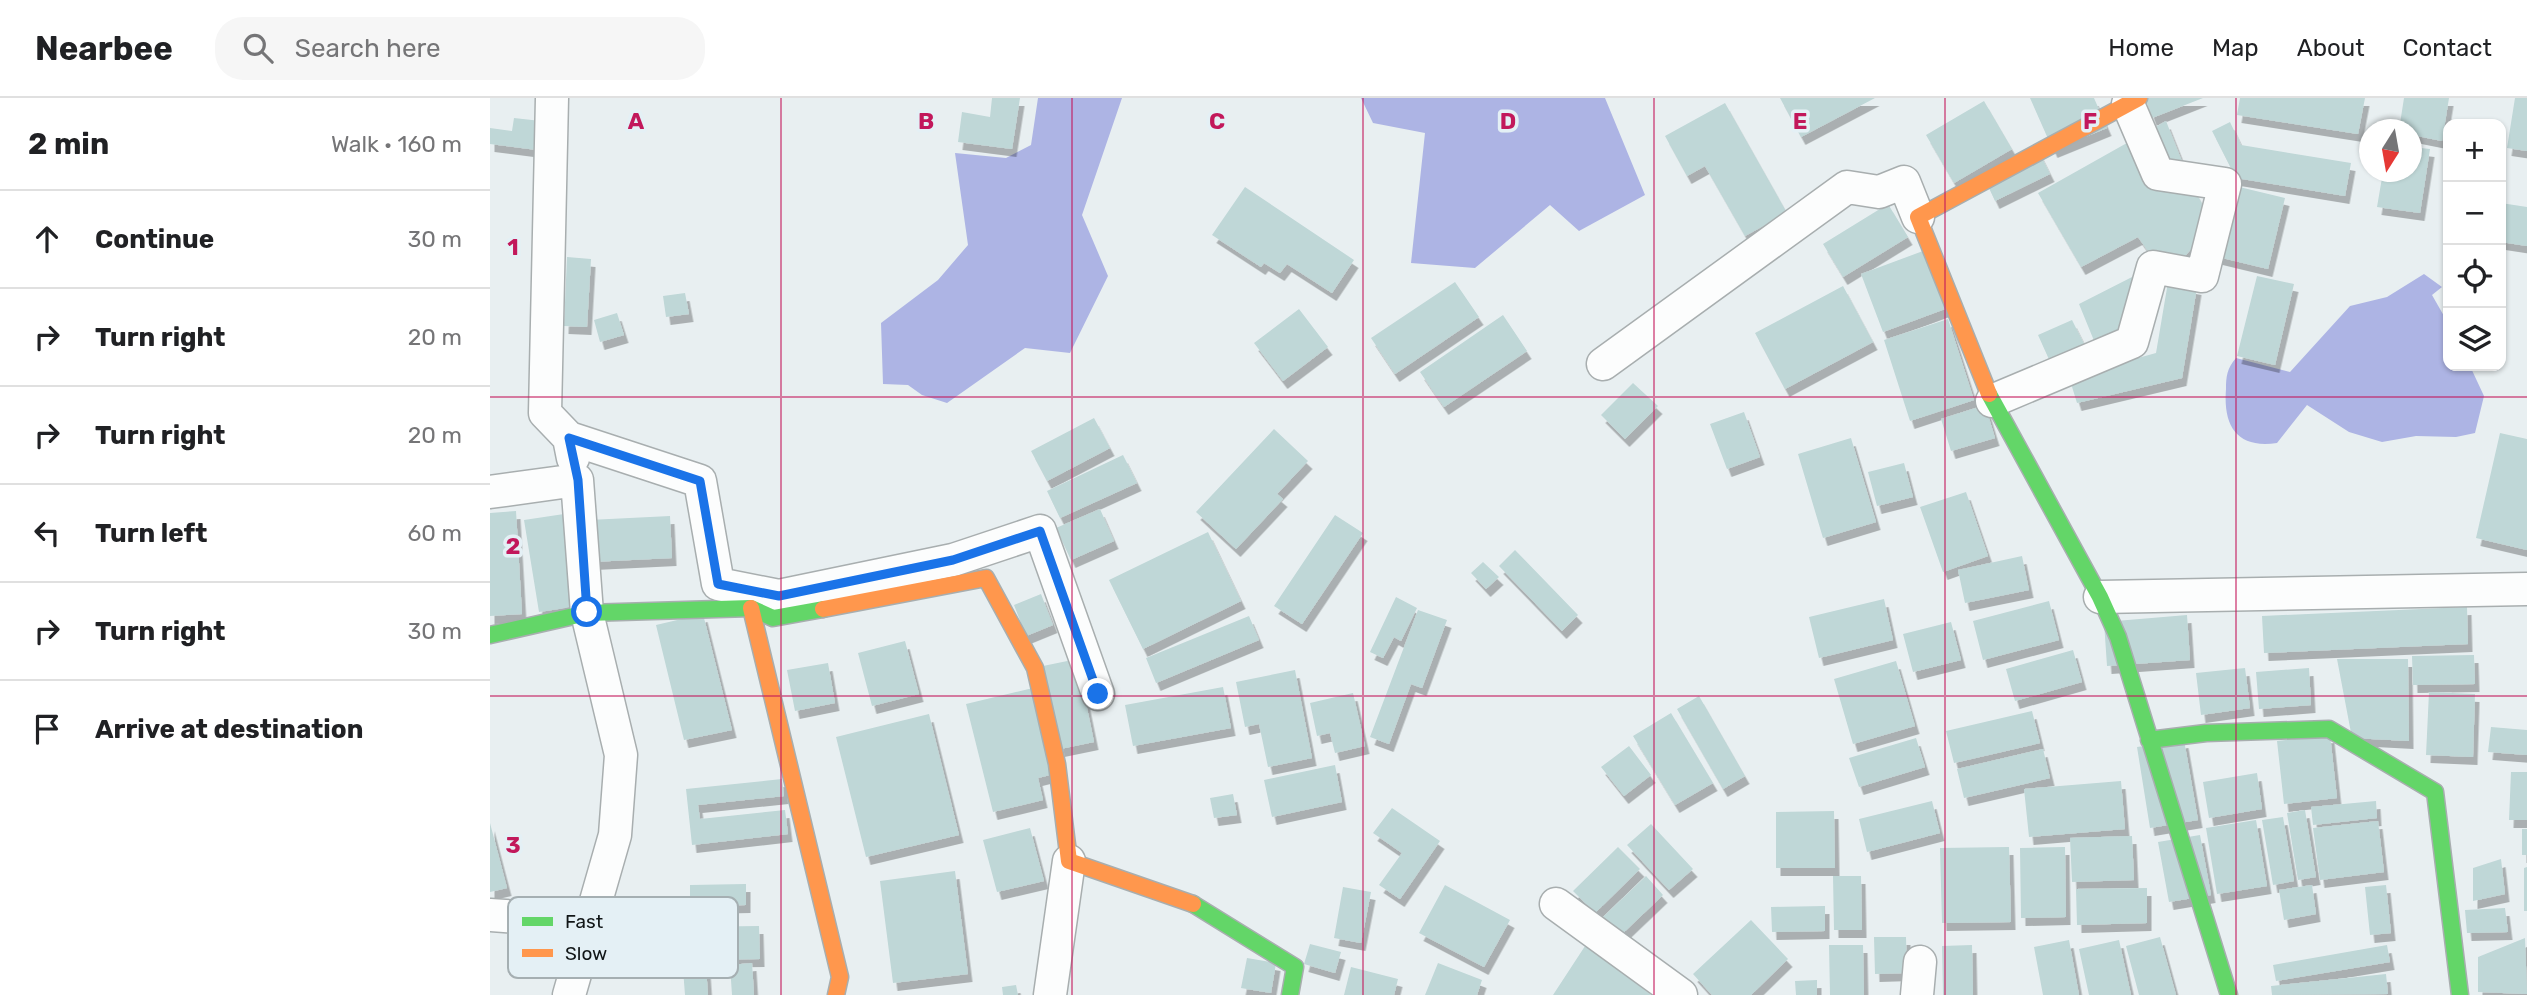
<!DOCTYPE html>
<html lang="en">
<head>
<meta charset="utf-8">
<style>
  :root { --surface:#fff; --page:#f6f6f6; --text:#202124; --muted:#757577; --line:#e0e0e0 }
  body { margin:0; font-family:Rubik,sans-serif; background:var(--page); color:var(--text) }
  .controls { position:absolute; right:21px; top:21px; display:grid; overflow:hidden; border-radius:14px; box-shadow:0 2px 5px #0004 }
  .controls button { width:63px; height:63px; display:grid; place-items:center; padding:0; border:0; border-bottom:2px solid var(--line); background:var(--surface); color:var(--text); font:35px sans-serif }
  .compass { position:absolute; left:1869px; top:21px; width:63px; height:63px; border-radius:50%; background:var(--surface); box-shadow:0 2px 5px #0004; rotate:191deg }
  .stop { position:absolute; width:21px; height:21px; margin:-16px; border:5px solid #1a73e8; border-radius:50%; background:#fff }
  .stop.end { background:#1a73e8; border-color:#fff; box-shadow:0 2px 7px #0008 }
  .list { margin:0; padding:0; list-style:none }
  h2 { display:flex; justify-content:space-between; align-items:center; height:91px; margin:0; padding:0 28px; font-size:30px }
  h2 small { font-size:23px; font-weight:400; color:var(--muted) }
  .list li { display:grid; grid-template-columns:46px 1fr auto; gap:21px; align-items:center; box-sizing:border-box; height:98px; padding:0 28px; border-top:2px solid var(--line) }
  .list b { display:block; font-size:26px; white-space:nowrap }
  .list em { font-size:23px; font-style:normal; color:var(--muted) }
  .icon { flex:none; width:38px; height:38px; fill:none; stroke:currentColor; stroke-width:2; stroke-linecap:round; stroke-linejoin:round }
  .map { position:relative; flex:none; width:2037px; height:897px; overflow:hidden }
  header { display:flex; align-items:center; gap:42px; box-sizing:border-box; height:98px; padding:0 35px; background:var(--surface); border-bottom:2px solid var(--line) }
  header strong { font-size:33px }
  nav { display:flex; gap:38px; margin-inline-start:auto; font-size:24px }
  .search { width:490px; height:63px; background:var(--page); display:flex; align-items:center; gap:18px; box-sizing:border-box; padding:0 24px; border-radius:28px; color:var(--muted); font-size:26px }
  main { display:flex }
  aside { flex:1; background:var(--surface) }
  .map>svg:first-child { display:block }
  .water { fill:#adb4e4 }
  .building { fill:#bfd7d7; filter:url(#shadow) }
  .lines { fill:none; stroke-linecap:round; stroke-linejoin:round }
  .street-casing { stroke:#a8aeaf; stroke-width:35 }
  .fast-casing { stroke:#a8aeaf; stroke-width:19 }
  .slow-casing { stroke:#a8aeaf; stroke-width:19 }
  .street { stroke:#fcfdfd; stroke-width:32 }
  .fast { stroke:#63d668; stroke-width:16 }
  .slow { stroke:#ff974d; stroke-width:16 }
  .route { stroke:#1a73e8; stroke-width:9 }
  .grid { fill:none; stroke:#c2185b; stroke-width:2; stroke-opacity:0.55 }
  .key { fill:#e4f0f5; stroke:#a5afb2; stroke-width:2 }
  .key-label { font-size:19px; fill:#111617 }
  .grid-label { font-size:23px; text-anchor:middle; font-weight:bold; fill:#c2185b; stroke:#e4f0f5; stroke-width:7; stroke-linejoin:round; paint-order:stroke }
</style>
</head>
<body>
<header>
<strong>Nearbee</strong>
<div class="search"><svg class="icon" aria-label="search" viewBox="0 0 24 24"><circle cx="10" cy="10" r="6"/><path d="M15 15l6 6"/></svg>Search here</div>
<nav><a>Home</a><a>Map</a><a>About</a><a>Contact</a></nav>
</header>
<main>
<aside>
<h2>2 min<small>Walk · 160 m</small></h2>
<ul class="list">
<li><svg class="icon" aria-label="ahead" viewBox="0 0 24 24"><path d="M12 20V5M6 11l6-6 6 6"/></svg><div><b>Continue</b></div><em>30 m</em></li>
<li><svg class="icon" aria-label="right" viewBox="0 0 24 24"><path d="M7 20v-9h11M14 6l5 5-5 5"/></svg><div><b>Turn right</b></div><em>20 m</em></li>
<li><svg class="icon" aria-label="right" viewBox="0 0 24 24"><path d="M7 20v-9h11M14 6l5 5-5 5"/></svg><div><b>Turn right</b></div><em>20 m</em></li>
<li><svg class="icon" aria-label="left" viewBox="0 0 24 24"><path d="M17 20v-9H6M10 6l-5 5 5 5"/></svg><div><b>Turn left</b></div><em>60 m</em></li>
<li><svg class="icon" aria-label="right" viewBox="0 0 24 24"><path d="M7 20v-9h11M14 6l5 5-5 5"/></svg><div><b>Turn right</b></div><em>30 m</em></li>
<li><svg class="icon" aria-label="arrive" viewBox="0 0 24 24"><path d="M6 21V4h12l-3 4 3 4H6"/></svg><div><b>Arrive at destination</b></div></li>
</ul>
</aside>
<div class="map">
<svg width="2037" height="897" viewBox="0 0 2037 897">
  <defs>
    <filter id="shadow"><feDropShadow dx="4.5" dy="8" stdDeviation="0" flood-color="#0004"/></filter>
  </defs>
  <rect width="100%" height="100%" fill="#e8eff1"/>
  <path class="water" d="M548,0H632L592,117L618,178L580,255L535,250L457,305L432,297L418,287L393,286L391,225L448,182L478,147L465,55L516,60L541,47Z
    M871,0H1115L1155,97L1089,133L1060,107L985,170L921,165L935,35L883,25Z
    M1934,176L1952,189L1942,197L1958,225V268H1980L1994,298L1985,335L1966,339L1926,338L1892,344L1859,334L1817,307L1787,345C1747,351 1733,328 1736,291C1736,279 1737,270 1746,260L1800,274L1860,208L1897,199Z"/>
  <path class="building" d="M502,0H530L522,51L468,44L472,14L500,19Z
    M1290,0H1385L1311,39Z
    M1540,0H1604L1617,30L1563,52Z
    M1655,0H1713L1662,20Z
    M1750,0H1875L1868,36L1747,17Z
    M1914,0H1959L1952,43L1922,37V32H1909Z
    M2025,0H2037V53L2017,50Z
    M1494,3L1522,51L1464,85L1436,37Z
    M1235,5L1297,115L1255,138L1215,68L1197,78L1175,38Z
    M24,20L51,23L47,52L0,46V30L22,33Z
    M1676,23L1701,86L1723,125L1696,157L1667,166L1648,139L1591,169L1548,95Z
    M1740,24L1751,47L1861,65L1855,98L1746,80L1722,33Z
    M1922,49L1940,51L1930,115L1887,109L1893,74H1922Z
    M1547,50L1560,76L1505,103L1493,77Z
    M1741,87L1795,100L1778,171L1724,158Z
    M755,89L864,162L842,195L797,166L790,175L774,165L771,169L722,137Z
    M2011,105L2037,109V148L2011,144Z
    M1398,106L1418,139L1353,179L1333,146Z
    M1433,153L1455,211L1393,234L1371,176Z
    M77,159L101,161L97,229L74,228Z
    M1644,178L1639,238L1607,250L1589,206Z
    M1767,178L1804,186L1785,267L1747,258Z
    M965,184L989,219L905,276L881,240Z
    M1678,184L1707,189L1692,280L1587,305L1579,279L1666,255Z
    M1353,188L1383,244L1295,291L1265,235Z
    M195,195L199,216L176,219L173,198Z
    M809,211L838,249L793,283L764,245Z
    M127,215L134,237L110,244L104,222Z
    M1013,217L1037,253L954,309L930,274Z
    M1458,221L1484,302L1420,323L1394,242Z
    M1582,222L1597,252L1562,268L1548,237Z
    M1143,285L1168,308L1135,341L1111,317Z
    M1495,307L1505,340L1461,353L1451,321Z
    M1254,314L1270,359L1237,371L1220,326Z
    M604,320L620,350L557,383L541,353Z
    M784,331L818,363L787,396L793,401L746,451L706,414Z
    M2010,335L2037,341V452L1986,440Z
    M1361,340L1386,424L1333,440L1308,356Z
    M633,357L647,385L570,420L557,393Z
    M1414,365L1423,399L1387,408L1378,374Z
    M1476,394L1498,458L1453,474L1430,409Z
    M610,411L624,443L581,462L566,430Z
    M26,413L32,516L0,518V415Z
    M74,416L88,508L49,514L34,422Z
    M845,417L873,435L812,526L784,508Z
    M180,418L182,460L101,464L99,422Z
    M718,434L751,503L653,551L619,482Z
    M1025,452L1088,517L1072,533L1009,468Z
    M1532,458L1539,492L1475,505L1468,472Z
    M993,464L1009,479L996,491L981,475Z
    M551,496L563,527L536,538L524,507Z
    M906,499L927,510L911,543L904,539L893,560L880,554Z
    M1394,501L1403,542L1329,560L1319,519Z
    M1559,503L1569,542L1493,562L1483,523Z
    M1977,509L1978,546L1774,555L1772,518Z
    M928,512L957,522L932,590L921,586L899,646L880,639Z
    M213,516L242,632L194,642L166,527Z
    M1697,517L1700,562L1617,568L1614,524Z
    M759,518L769,542L666,585L656,560Z
    M1461,524L1471,562L1423,574L1413,536Z
    M415,543L429,596L382,608L368,555Z
    M1583,552L1592,584L1525,603L1516,571Z
    M1984,557L1985,586L1923,587L1922,558Z
    M587,561L604,644L570,651L553,568Z
    M1847,561H1918L1919,643L1862,640Z
    M1406,563L1425,628L1363,646L1344,581Z
    M338,565L345,605L305,613L297,572Z
    M1755,570L1760,610L1711,617L1706,575Z
    M1819,570L1821,607L1769,611L1766,574Z
    M805,572L822,660L778,669L769,626L755,629L746,584Z
    M733,589L741,630L643,648L635,607Z
    M543,590L564,676L548,680L553,702L503,714L476,606Z
    M1939,594L1985,596L1983,659L1936,657Z
    M863,595L875,648L845,655L840,635L827,638L820,605Z
    M1209,598L1255,678L1233,691L1187,611Z
    M1542,613L1550,645L1464,665L1456,633Z
    M1181,615L1223,685L1185,707L1143,638Z
    M439,616L469,737L376,759L346,639Z
    M2001,629L2037,632V657L1998,654Z
    M1840,637L1847,700L1794,706L1787,643Z
    M1426,640L1435,669L1369,689L1359,660Z
    M1694,642L1708,722L1660,730L1647,649Z
    M1139,648L1161,677L1134,698L1111,669Z
    M1553,651L1560,680L1474,700L1467,671Z
    M845,667L852,704L782,719L774,682Z
    M2021,674H2037V722H2019Z
    M1767,675L1772,711L1719,720L1713,684Z
    M292,681L294,698L208,707L210,721L295,712L298,736L202,747L196,691Z
    M1631,683L1635,731L1539,739L1534,691Z
    M743,696L747,717L724,720L720,700Z
    M1442,703L1450,735L1377,754L1369,721Z
    M1886,703L1887,720L1823,727L1821,709Z
    M902,710L950,743L910,801L889,787L912,755L883,735Z
    M1815,712L1826,779L1808,782L1797,715Z
    M1344,713L1345,770H1286V714Z
    M1793,719L1804,783L1783,787L1772,722Z
    M1766,722L1777,788L1727,796L1716,730Z
    M1888,723L1894,774L1830,782L1823,730Z
    M0,725L17,790L0,794Z
    M1161,726L1203,771L1179,792L1137,747Z
    M540,730L554,783L507,794L493,742Z
    M2032,731H2037V757H2032Z
    M1710,737L1721,797L1679,804L1668,744Z
    M1642,738L1644,782L1582,784L1580,740Z
    M1128,749L1150,771L1105,815L1083,793Z
    M1519,749L1521,824L1452,825L1450,750Z
    M1575,749L1576,819L1531,820L1530,750Z
    M2011,761L2015,796L1983,803V770Z
    M2037,769V813H2034V770Z
    M465,773L478,876L403,885L390,783Z
    M1156,778L1173,797L1130,838L1112,820Z
    M1343,778H1371L1372,832H1344Z
    M256,786V807L212,808L213,823L200,824V787Z
    M955,787L1020,822L994,869L929,835Z
    M1822,787L1826,816L1794,822L1789,792Z
    M1896,787L1901,835L1880,837L1875,789Z
    M853,789L881,794L871,845L844,840Z
    M1657,790V825L1587,827L1586,791Z
    M1335,808V833L1282,834L1281,809Z
    M2015,810L2018,834L1977,835L1975,812Z
    M1261,822L1298,861L1261,897H1222L1203,876Z
    M269,828L270,861L196,862L195,829Z
    M1384,839H1416L1417,875L1385,876Z
    M1670,839L1686,897H1649L1636,848Z
    M2035,840L2037,896L1988,894V859Z
    M1579,842L1589,897H1553L1544,849Z
    M1629,842L1641,897H1599L1589,851Z
    M1097,845L1161,897H1063Z
    M820,846L851,854L845,875L814,866Z
    M1339,847H1373L1374,897H1340Z
    M1482,847L1483,897H1453L1452,848Z
    M1897,847L1900,864L1786,883L1783,867Z
    M757,860L786,865L781,895L751,890Z
    M262,865L264,897H242L240,867Z
    M948,865L992,882L987,897H935Z
    M216,869L218,897H195L193,871Z
    M861,869L908,881L904,897H854Z
    M1896,876L1898,896L1782,897L1781,888Z
    M1327,882V897H1306L1305,883Z
    M526,887L528,897H513L512,889Z"/>
  <g class="lines">
    <defs>
      <path id="street" d="M62,0L55,315L79,340L83,360
        M1113,266L1357,89L1389,94L1414,84L1428,119
        M1502,303L1642,244L1663,169L1712,178L1735,86L1668,76L1638,6
        M79,340L210,383L228,486L289,498L463,462L550,433L608,596
        M0,394L87,382L97,515L131,657L125,737L79,897
        M1610,499L2037,491
        M1066,806L1191,897
        M0,817L99,824
        M560,897L579,763
        M1427,897L1430,864"/>
      <path id="fast" d="M1499,296L1610,499L1628,539L1739,897
        M0,537L97,515L261,510L283,520L333,511
        M1659,642L1716,635L1839,631L1945,694L1970,897
        M703,806L805,869L800,897"/>
      <path id="slow" d="M1499,296L1428,119L1649,0
        M261,510L350,879L346,897
        M333,511L496,480L545,570L567,666L579,763L703,806"/>
    </defs>
    <use href="#street" class="street-casing"/>
    <use href="#fast" class="fast-casing"/>
    <use href="#slow" class="slow-casing"/>
    <use href="#street" class="street"/>
    <use href="#fast" class="fast"/>
    <use href="#slow" class="slow"/>
  </g>
  <g class="lines">
    <path class="route" d="M97,514L88,382L79,340L210,383L228,486L289,498L463,462L550,433L608,596"/>
  </g>
  <path class="grid" d="M291,0V897M582,0V897M873,0V897M1164,0V897M1455,0V897M1746,0V897M0,299H2037M0,598H2037"/>
  <rect x="18" y="799" width="230" height="81" rx="10" class="key"/>
  <rect x="32" y="819" width="31" height="9" fill="#63d668"/>
  <rect x="32" y="851" width="31" height="8" fill="#ff974d"/>
  <g class="key-label">
    <text x="75" y="830">Fast</text>
    <text x="75" y="862">Slow</text>
  </g>
  <g class="grid-label">
    <text x="146" y="31">A</text>
    <text x="436" y="31">B</text>
    <text x="727" y="31">C</text>
    <text x="1018" y="31">D</text>
    <text x="1310" y="31">E</text>
    <text x="1600" y="31">F</text>
    <text x="23" y="157">1</text>
    <text x="23" y="456">2</text>
    <text x="23" y="755">3</text>
  </g>
</svg>
<div class="controls">
<button>+</button>
<button>−</button>
<button><svg class="icon" aria-label="locate" viewBox="0 0 24 24"><circle cx="12" cy="12" r="6"/><path d="M12 2v4M12 18v4M2 12h4M18 12h4"/></svg></button>
<button><svg class="icon" aria-label="layers" viewBox="0 0 24 24"><path d="M12 4l9 5-9 5-9-5zM3 14l9 5 9-5"/></svg></button>
</div>
<svg class="compass" viewBox="-18 -18 36 36"><path d="M0-13l5 13h-10z" fill="#e53935"/><path d="M0 13l5-13h-10z" fill="#757577"/></svg>
<div class="stop" style="left:97px;top:514px"></div>
<div class="stop end" style="left:608px;top:596px"></div>
</div>
</main>
</body>
</html>
